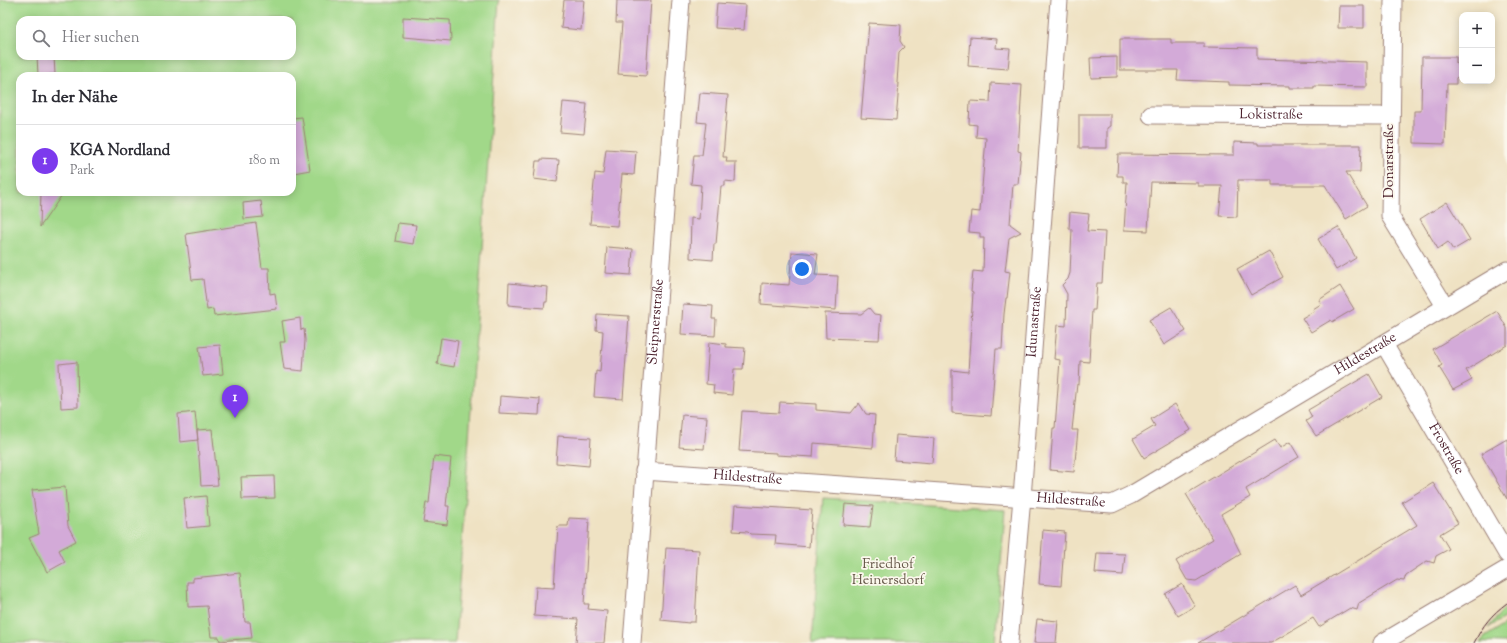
<!DOCTYPE html>
<html lang="de">
<head>
<meta charset="utf-8">
<style>
  :root { --surface:#fff; --page:#f2f2f3; --text:#2b2b33; --muted:#7c7c81; --line:#e1e1e2; --accent:#7c3aed }
  body { margin:0; font-family:"Sorts Mill Goudy",serif; background:var(--page); color:var(--text) }
  .controls { position:absolute; right:12px; top:12px; display:grid; overflow:hidden; border-radius:8px; box-shadow:0 2px 10px #0003 }
  .controls button { width:36px; height:36px; display:grid; place-items:center; padding:0; border:0; border-bottom:1px solid var(--line); background:var(--surface); color:var(--text); font:20px sans-serif }
  .you { position:absolute; left:802px; top:269px; width:14px; height:14px; margin:-10px; border:3px solid #fff; border-radius:50%; background:#1a73e8; box-shadow:0 0 0 6px #1a73e833 }
  .badge { display:grid; place-items:center; width:26px; height:26px; border-radius:50%; background:var(--accent); color:#fff; font-size:13px; font-weight:700 }
  .pin { position:absolute; translate:-50% -33px; filter:drop-shadow(0 1px 2px #0008) }
  .pin::after { content:''; position:absolute; top:21px; width:14px; height:12px; background:inherit; clip-path:polygon(0 0,100% 0,50% 100%) }
  .list { margin:0; padding:0; list-style:none }
  h2 { display:flex; justify-content:space-between; align-items:center; height:52px; margin:0; padding:0 16px; font-size:17px }
  h2 small { font-size:13px; font-weight:400; color:var(--muted) }
  .list li { display:grid; grid-template-columns:26px 1fr auto; gap:12px; align-items:center; box-sizing:border-box; height:72px; padding:0 16px; border-top:1px solid var(--line) }
  .list b { display:block; font-size:15px; white-space:nowrap }
  .list p { margin:0; font-size:13px; white-space:nowrap; color:var(--muted) }
  .list em { font-size:13px; font-style:normal; color:var(--muted) }
  .icon { flex:none; width:22px; height:22px; fill:none; stroke:currentColor; stroke-width:2; stroke-linecap:round; stroke-linejoin:round }
  .map { position:relative; flex:none; width:1507px; height:643px; overflow:hidden }
  .search { position:absolute; background:var(--surface); box-shadow:0 2px 10px #0003; left:16px; top:16px; width:280px; height:44px; display:flex; align-items:center; gap:10px; box-sizing:border-box; padding:0 14px; border-radius:12px; color:var(--muted); font-size:15px }
  .panel { position:absolute; background:var(--surface); box-shadow:0 2px 10px #0003; left:16px; top:72px; width:280px; height:124px; border-radius:12px }
  .map>svg:first-child { display:block }
  .green { fill:#a1d889; stroke:#767c5a; fill-rule:evenodd }
  .building { fill:#d3aad8 }
  .lines { fill:none; stroke-linecap:round; stroke-linejoin:round }
  .street-casing { stroke:#9c8077; stroke-width:19 }
  .street { stroke:#fff; stroke-width:17 }
  .tram { stroke:#4a1f2b; stroke-width:1 }
  .labels { text-anchor:middle; dominant-baseline:central; stroke-width:3.5; stroke-linejoin:round; paint-order:stroke }
  .street-label { font-size:14px; fill:#4a1f2b; stroke:#fbf7ec }
  .park-label { font-size:14px; fill:#645647; stroke:#fbf7ec }
</style>
</head>
<body>
<div class="map">
<svg width="1507" height="643" viewBox="0 0 1507 643">
  <rect width="100%" height="100%" fill="#fbf7ec"/>
  <filter id="ink" filterUnits="userSpaceOnUse"><feTurbulence type="fractalNoise" baseFrequency=".025" numOctaves="2"/><feDisplacementMap in="SourceGraphic" scale="8" xChannelSelector="R" yChannelSelector="G"/><feConvolveMatrix kernelMatrix="1 2 1 2 8 2 1 2 1" color-interpolation-filters="sRGB"/></filter>
  <filter id="wash" filterUnits="userSpaceOnUse"><feTurbulence type="fractalNoise" baseFrequency=".012" numOctaves="4" result="noise"/><feDisplacementMap in="SourceGraphic" scale="16" xChannelSelector="R" yChannelSelector="G"/><feGaussianBlur stdDeviation="0.9" result="paint"/><feColorMatrix in="noise" values="0 0 0 0 0 0 0 0 0 0 0 0 0 0 0 0 0 1.4 0 .05"/><feComposite in="paint" operator="in"/></filter>
  <g filter="url(#wash)">
    <rect width="100%" height="100%" fill="#efe2c3"/>
    <path class="green" d="M0,0H499L455,643H0ZM20,20H292V56H20ZM20,76H292V192H20Z
      M823,498L1005,510L995,643H812Z
      M1507,607V616L1488,628L1502,611Z
      M1507,623V643C1498,643 1490,642 1481,643L1485,637Z"/>
    <g id="blocks">
      <path class="building" d="M564,0H584L581,30L561,28Z
        M617,0H651L646,76L618,74L622,23H616Z
        M717,3L746,5L744,30L715,28Z
        M1339,6H1364V28H1338Z
        M403,17L450,20L451,41L403,37Z
        M869,23L901,25L900,41L904,47L899,52L897,83H899L896,120L861,118Z
        M970,37L997,39L996,48L1010,49L1008,69L968,66Z
        M1120,39H1171V43H1204V47L1257,48V59L1367,62V87L1314,86V88H1290V86L1229,85V82L1177,80L1178,70H1120Z
        M37,56H54L55,74L38,75Z
        M1117,57V77L1091,78L1090,58Z
        M1422,57H1456V63L1462,69V72L1456,78V84H1447L1445,144L1414,143V111H1421Z
        M991,83L1022,85L1018,151L1021,152L1018,184H1013L1010,224L1021,232L1009,238L1005,271L1010,272L1007,298H1006L1004,314L1002,349H996L991,416L952,413V370L968,372L973,292L971,291L973,271L983,272L984,238H980V233L969,232L971,211L980,212L986,138L976,137L977,125L969,124L970,101L990,102Z
        M700,93L728,95L723,157H727L726,162H736L735,182L725,181V186H721L716,244H714L713,260L690,258L691,218L699,219L701,185L691,184L694,155H702L706,123L697,122Z
        M563,102L587,104L584,134L560,132Z
        M1079,114H1110V126L1107,128V148H1079Z
        M302,117L310,170L294,173L292,159V118Z
        M1234,142L1258,143V145H1361L1360,172H1346L1367,206L1346,219L1325,185H1272V180H1238L1237,217L1219,216L1222,186H1198V183L1151,182L1148,231L1124,230L1127,182H1123V176H1117L1118,154L1234,155Z
        M606,149L636,151L634,175L622,174L617,226L590,224L595,173L603,174Z
        M541,159L559,160L557,182L534,179L536,161H541Z
        M41,192H64L40,227Z
        M261,201L263,217L244,219L243,203Z
        M1447,202L1470,240L1453,250L1448,242L1438,249L1420,219Z
        M1070,212L1089,214L1087,231L1105,232L1102,283H1097L1095,310H1092L1089,362L1080,361L1079,385L1077,384L1072,430H1078L1074,472L1050,470L1053,428H1055L1060,360L1054,359L1057,325L1066,326L1067,294L1062,285L1068,279L1070,273L1072,229H1069Z
        M256,223L262,268H269L270,294L275,293L277,309L214,316L213,309L207,310L203,279L192,280L186,234Z
        M398,223L416,225L413,244L395,241Z
        M1338,227L1356,258L1336,270L1318,239Z
        M607,247L633,249L631,275L605,273Z
        M1269,251L1283,277L1251,295L1237,269Z
        M792,252L818,254L815,275L838,276L836,310L761,304L762,283L789,285Z
        M509,283L548,287L547,302H545L544,308L508,305Z
        M1340,286L1354,309L1332,322L1331,320L1311,332L1302,318L1314,311L1313,309L1321,304L1319,300Z
        M683,304L713,306L712,319H716L715,336L681,334Z
        M1171,307L1186,331L1164,345L1149,320Z
        M869,308L874,314L881,315L879,340L826,338L825,313L861,314Z
        M1497,311L1507,328V345L1466,370L1472,380L1453,390L1439,367L1442,365L1433,349Z
        M597,314L629,316L623,399L594,397L596,371L600,372L603,331L596,330Z
        M300,318L301,330L304,329L305,340L303,371L284,369L280,342H285L282,321Z
        M441,338L458,341L454,367L437,364Z
        M709,342L726,344V347L745,348L743,369H734L732,395L713,393L714,385L706,384Z
        M220,345L223,374L203,376L199,347Z
        M77,362L78,407L61,408L59,364Z
        M1369,374L1382,397L1316,436L1306,421L1312,417L1308,410Z
        M500,396L540,399L539,415L499,413Z
        M780,402L816,404V410L851,413L859,403L866,414L875,415L873,448L814,443L813,457L776,455V453L739,451L742,411L779,413Z
        M1175,404L1191,430L1144,458L1133,439L1155,426L1151,419Z
        M195,412L198,440L180,442L178,414Z
        M682,415L707,417L704,449L679,447Z
        M212,429L218,485L201,486L197,430Z
        M896,435L934,438L932,463L894,460Z
        M558,436L591,438L589,466L556,463Z
        M1507,439V499L1481,454Z
        M1275,440L1280,448L1290,442L1299,457L1246,489L1250,497L1221,514L1241,554L1196,581L1187,580L1176,561L1213,539L1186,494Z
        M434,456L451,458L446,506H449L447,525L423,522L426,503H429Z
        M274,476L275,498L242,499L241,477Z
        M1433,483L1458,523L1440,534L1449,549L1436,556L1434,563L1427,561L1406,575L1404,581L1397,580L1359,603L1357,610L1350,608L1319,627L1313,618L1271,643H1198L1295,585L1301,595L1417,525L1402,502Z
        M65,487L68,526L76,541L59,550L65,562L47,572L29,538L39,534L32,490Z
        M206,496L209,526L187,528L184,498Z
        M845,504L873,506L870,527L843,525Z
        M735,505L812,510L809,547L775,544L776,535L750,534L748,532L733,531Z
        M569,518L589,519L584,604H589L588,609L607,611L604,643H576L578,619L534,616L536,587L554,588L558,526H568Z
        M1043,530L1065,532L1061,586L1039,584Z
        M666,548L699,550L695,622H689V623L661,620Z
        M1097,553L1125,554L1123,575L1095,573Z
        M240,573L245,622H250L252,638L220,641L219,637H211L207,606L188,607L187,582H193V578Z
        M1182,584L1195,606L1178,616L1165,594Z
        M1037,619L1058,621L1056,643H1034Z"/>
    </g>
  </g>
  <g filter="url(#ink)">
    <use href="#blocks" fill-opacity="0" stroke="#9c8077" stroke-width="1"/>
    <g class="lines">
      <defs>
        <g id="street">
          <path d="M1393,0L1390,216L1445,306"/>
          <path id="s1" d="M1151,115L1390,116"/>
          <path id="s2" d="M1384,344L1507,554"/>
          <path id="s3" d="M644,471L1112,504L1131,495L1507,270"/>
          <path id="s4" d="M632,643L681,0"/>
          <path id="s5" d="M1009,643L1022,498L1059,0"/>
          <path d="M1382,643L1507,569"/>
        </g>
      </defs>
      <use href="#street" class="street-casing"/>
      <use href="#street" class="street"/>
      <path class="tram" d="M1474,643C1483,625 1491,615 1507,603"/>
    </g>
  </g>
  <g class="labels">
    <g class="street-label">
      <text stroke="none"><textPath href="#s1" startOffset="120">Lokistraße</textPath></text>
      <text transform="translate(1390 161) rotate(-90)">Donarstraße</text>
      <text stroke="none"><textPath href="#s4" startOffset="322">Sleipnerstraße</textPath></text>
      <text stroke="none"><textPath href="#s5" startOffset="322">Idunastraße</textPath></text>
      <text stroke="none"><textPath href="#s3" startOffset="764">Hildestraße</textPath></text>
      <text stroke="none"><textPath href="#s2" startOffset="122">Frostraße</textPath></text>
      <text stroke="none"><textPath href="#s3" startOffset="104">Hildestraße</textPath></text>
      <text stroke="none"><textPath href="#s3" startOffset="428">Hildestraße</textPath></text>
    </g>
    <g class="park-label">
      <text x="888" y="565">Friedhof<tspan x="888" dy="16">Heinersdorf</tspan></text>
    </g>
  </g>
</svg>
<div class="controls">
<button>+</button>
<button>−</button>
</div>
<div class="you"></div>
<div class="pin badge" style="left:235px;top:418px">1</div>
<div class="search"><svg class="icon" aria-label="search" viewBox="0 0 24 24"><circle cx="10" cy="10" r="6"/><path d="M15 15l6 6"/></svg>Hier suchen</div>
<section class="panel">
<h2>In der Nähe<small></small></h2>
<ul class="list">
<li><span class="badge">1</span><div><b>KGA Nordland</b><p>Park</p></div><em>180 m</em></li>
</ul>
</section>
</div>
</body>
</html>
